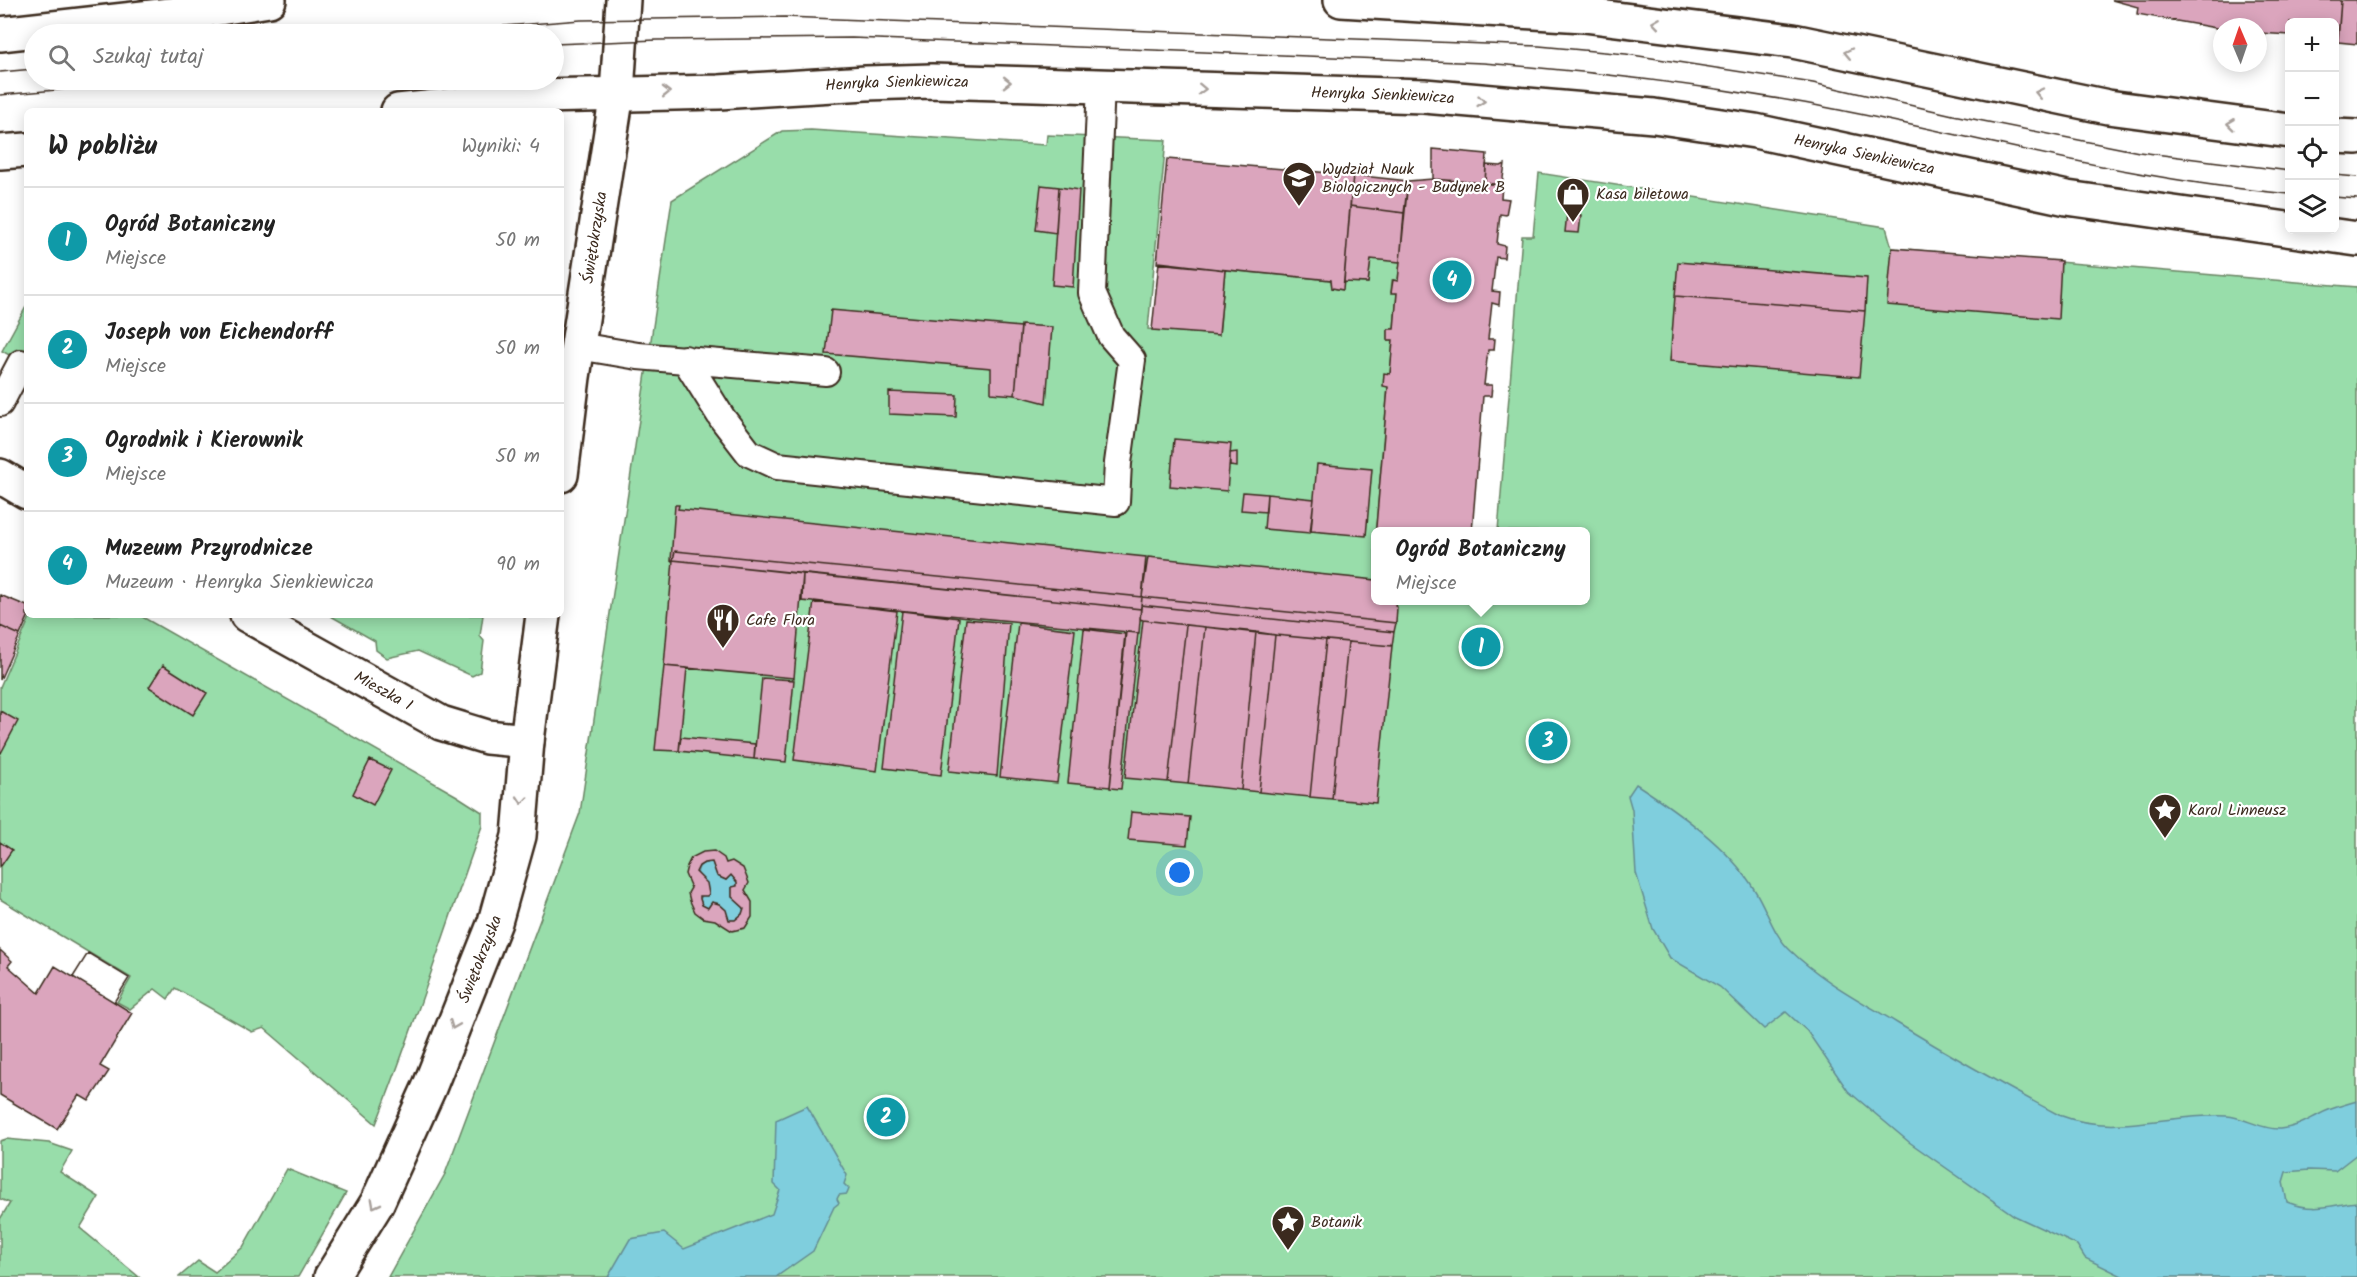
<!DOCTYPE html>
<html lang="pl">
<head>
<meta charset="utf-8">
<style>
  :root { --surface:#fff; --page:#f2f2f2; --text:#222; --muted:#767676; --line:#e0e0e0; --accent:#db2777 }
  body { margin:0; font-family:Kalam,sans-serif; background:var(--page); color:var(--text) }
  .controls { position:absolute; right:18px; top:18px; display:grid; overflow:hidden; border-radius:9px; box-shadow:0 3px 15px #0003 }
  .controls button { width:54px; height:54px; display:grid; place-items:center; padding:0; border:0; border-bottom:2px solid var(--line); background:var(--surface); color:var(--text); font:30px sans-serif }
  .compass { position:absolute; left:2213px; top:18px; width:54px; height:54px; border-radius:50%; background:var(--surface); box-shadow:0 3px 15px #0003; rotate:358deg }
  .you { position:absolute; left:1180px; top:873px; width:21px; height:21px; margin:-15px; border:4px solid #fff; border-radius:50%; background:#1a73e8; box-shadow:0 0 0 9px #1a73e833 }
  .badge { display:grid; place-items:center; width:39px; height:39px; border-radius:50%; background:var(--accent); color:#fff; font-size:20px; font-weight:700 }
  .pin { position:absolute; translate:-50% -50%; border:3px solid #fff; box-shadow:0 2px 6px #0006 }
  .popup { position:absolute; left:1371px; top:527px; width:219px; height:78px; box-sizing:border-box; display:grid; place-content:center; border-radius:9px; background:var(--surface); filter:drop-shadow(0 2px 4px #0005); font-size:20px; white-space:nowrap; color:var(--muted) }
  .popup b { font-size:22px; color:var(--text) }
  .popup::after { content:''; position:absolute; left:50%; top:100%; margin-left:-12px; border:12px solid transparent; border-top-color:var(--surface) }
  .list { margin:0; padding:0; list-style:none }
  h2 { display:flex; justify-content:space-between; align-items:center; height:78px; margin:0; padding:0 24px; font-size:26px }
  h2 small { font-size:20px; font-weight:400; color:var(--muted) }
  .list li { display:grid; grid-template-columns:39px 1fr auto; gap:18px; align-items:center; box-sizing:border-box; height:108px; padding:0 24px; border-top:2px solid var(--line) }
  .list b { display:block; font-size:22px; white-space:nowrap }
  .list p { margin:0; font-size:20px; white-space:nowrap; color:var(--muted) }
  .list em { font-size:20px; font-style:normal; color:var(--muted) }
  .icon { flex:none; width:33px; height:33px; fill:none; stroke:currentColor; stroke-width:2; stroke-linecap:round; stroke-linejoin:round }
  .map { position:relative; flex:none; width:2357px; height:1277px; overflow:hidden }
  .search { position:absolute; background:var(--surface); box-shadow:0 3px 15px #0003; left:24px; top:24px; width:540px; height:66px; display:flex; align-items:center; gap:15px; box-sizing:border-box; padding:0 21px; border-radius:33px; color:var(--muted); font-size:22px }
  .panel { position:absolute; background:var(--surface); box-shadow:0 3px 15px #0003; left:24px; top:108px; width:540px; height:510px; border-radius:9px }
  .map>svg:first-child { display:block }
  .green { fill:#98ddaa; stroke:#6a8464; stroke-width:1.5 }
  .water { fill:#7fcedd; stroke:#648c91; stroke-width:1.5 }
  .building { fill:#dba5bd; stroke:#3b2a1e; stroke-width:1.5; fill-rule:evenodd }
  .lines { fill:none; stroke-linecap:round; stroke-linejoin:round }
  .service-casing { stroke:#3b2a1e; stroke-width:30 }
  .minor-casing { stroke:#3b2a1e; stroke-width:38 }
  .tertiary-casing { stroke:#3b2a1e; stroke-width:38 }
  .service { stroke:#fff; stroke-width:26 }
  .minor { stroke:#fff; stroke-width:33 }
  .tertiary { stroke:#fff; stroke-width:33 }
  .tram { stroke:#3b2a1e; stroke-width:1.5 }
  .oneway { stroke:#a79f9a }
  .labels { text-anchor:middle; dominant-baseline:central; stroke-width:4.5; stroke-linejoin:round; paint-order:stroke }
  .street-label { font-size:16px; fill:#3b2a1e; stroke:#fff }
  .poi-label { font-size:16px; fill:#3b2a1e; stroke:#fff; text-anchor:start }
</style>
</head>
<body>
<div class="map">
<svg width="2357" height="1277" viewBox="0 0 2357 1277">
  <rect width="100%" height="100%" fill="#fff"/>
  <filter id="ink" filterUnits="userSpaceOnUse"><feTurbulence type="fractalNoise" baseFrequency=".0167" numOctaves="2"/><feDisplacementMap in="SourceGraphic" scale="12" xChannelSelector="R" yChannelSelector="G"/><feConvolveMatrix kernelMatrix="1 2 1 2 8 2 1 2 1" color-interpolation-filters="sRGB"/></filter>
  <g filter="url(#ink)">
    <path class="green" d="M811,130L1046,145L1047,135L1166,140L1148,329L1219,335L1225,270L1331,280L1332,288L1342,289L1344,282L1368,283L1371,259L1400,262L1398,281L1392,280L1391,292L1397,293L1394,329H1388V340H1393L1390,374H1384L1388,387L1375,538L1376,600H1586V532L1498,531L1522,236H1533L1539,173L1886,227L1892,248L2357,287V1277H388L445,1174L580,813L672,200L782,131Z
      M27,305V365L2,351Z
      M31,615H139L457,796L482,812V826C446,925 415,1026 376,1124L264,1028L252,1032L175,988L168,999L155,989L130,1009L117,1002L131,978L0,899V687Z
      M329,615H483L480,636L484,641L480,672L472,676L418,651L387,658L376,650L375,641Z
      M6,1139L49,1143L72,1151L60,1172L99,1197L80,1228L139,1277H0V1219L10,1203L0,1199V1141Z
      M287,1169L346,1193L298,1277H179L198,1261L215,1272L243,1247Z"/>
    <path class="water" d="M1636,784C1676,810 1730,848 1754,889C1767,909 1773,935 1791,951C1822,981 1861,1001 1897,1023C1950,1055 2004,1086 2059,1115C2116,1137 2169,1113 2227,1116C2244,1117 2262,1130 2280,1129C2297,1127 2304,1122 2318,1115C2330,1108 2344,1105 2357,1101V1154L2335,1171L2309,1170L2286,1172L2283,1182L2287,1202C2315,1213 2329,1205 2357,1202V1277H2124L2085,1258L2077,1245L2015,1216L1909,1142L1848,1091L1807,1031L1786,1012L1764,1029L1720,987L1670,958L1653,929L1636,873L1632,810L1628,796Z
      M712,862L717,876L726,880L731,875L737,882V886L732,887V897L744,908L742,914L735,920H729C725,911 724,903 712,902L708,908L702,905L700,899L703,894C698,880 690,863 712,862Z
      M807,1106L847,1175L844,1184L849,1189L847,1194L839,1195L837,1199L839,1203L834,1207L813,1251L776,1277H608L630,1239L664,1233L684,1249L772,1214L780,1190L774,1184L776,1120Z"/>
    <path class="building" d="M2112,0H2341L2338,38H2334V22H2290V35L2258,33V27H2222V29L2137,14L2138,7Z
      M2341,0H2357V44L2338,42Z
      M1433,149L1487,154L1485,183L1433,179Z
      M1167,159L1353,175L1343,290L1332,288L1331,280L1157,263Z
      M1505,164L1502,185L1485,183L1486,165L1501,166Z
      M1353,175L1408,181L1404,213L1350,206Z
      M1433,179L1502,185L1501,198L1509,199L1506,215L1500,214L1497,244L1505,246L1504,258L1496,257L1492,291L1500,292L1499,305L1492,303L1488,339H1495L1494,350H1488L1484,385H1492L1491,396H1483L1472,532H1376L1375,538L1388,387L1383,386L1384,373L1390,374L1393,340H1388V329H1394L1397,293H1391L1393,280L1398,281L1408,181Z
      M1041,185L1059,187L1056,233L1036,230Z
      M1059,187L1079,190L1073,287L1052,285Z
      M1350,206L1404,213L1400,262L1371,259L1368,283L1344,282Z
      M1567,213L1581,215L1579,233L1565,232Z
      M1892,248L2061,261L2058,319L1887,305Z
      M1159,262L1225,270L1219,335L1152,330Z
      M1678,262L1867,278L1865,311L1675,296Z
      M1675,296L1865,311L1859,377L1670,361Z
      M831,310L1021,327L1015,395L991,393V368L826,354Z
      M1021,325L1052,327L1046,403L1015,395Z
      M889,392L957,395L956,417L889,414Z
      M1174,439L1231,444L1227,491L1170,486Z
      M1237,452V467L1230,466V453Z
      M1317,464L1372,469L1366,536L1311,531Z
      M1243,492L1267,494L1266,512L1241,510Z
      M1267,494L1314,499L1310,533L1264,529Z
      M675,505H679L678,509L1146,557L1142,597L675,551L673,560L671,561Z
      M675,551L1142,597L1141,609L673,560Z
      M1148,557L1376,580V600H1396L1395,606L1397,607L1396,623L1142,597Z
      M673,560L803,574L794,678L664,666Z
      M803,574L1141,609L1139,633L802,601Z
      M0,595L27,606V615H29L20,635L0,626Z
      M1142,597L1396,623L1394,632L1141,605Z
      M814,601L897,611L877,771L794,760Z
      M1141,605L1394,632L1392,646L1275,635L1143,620L1140,619Z
      M902,611L959,618L941,775L884,768Z
      M966,619L1009,623L997,776L949,771Z
      M1143,620L1186,625L1168,782L1125,778Z
      M1018,623L1075,630L1057,783L1000,777Z
      M1186,625L1205,627L1188,784L1168,782Z
      M0,626L20,635L0,680Z
      M1205,627L1256,632L1241,790L1188,784Z
      M1084,629L1125,634L1110,787L1068,783Z
      M1126,632L1138,633L1121,789L1110,788Z
      M1256,632L1275,635L1259,792L1241,790Z
      M1275,635L1326,640L1310,797L1259,792Z
      M1326,640L1348,642L1332,799L1310,797Z
      M1348,642L1392,646L1376,803L1332,799Z
      M163,665L207,693L193,715L149,687Z
      M664,666L687,668L679,751L655,750Z
      M762,678L794,680L786,762L754,759Z
      M0,711L18,721L1,753H0Z
      M681,737L755,744L754,759L679,751Z
      M370,760L391,770L373,805L353,794Z
      M1131,812L1190,817L1187,845L1128,840Z
      M0,842L12,850L1,866H0Z
      M714,851L724,858L726,863L732,861L743,868L749,883L745,890L752,902V917L745,928L732,931L715,920L703,918L695,912L690,901L688,893L691,888L685,874L687,866L691,858L703,852ZM712,862L717,876L726,880L731,875L737,882V886L732,887V897L744,908L742,914L735,920H729L726,910L719,904L712,902L708,908L702,905L700,899V896H707L709,894L707,883L696,872L699,866L704,863Z
      M0,950L12,961L8,966L39,993L55,966L73,977L88,953L129,978L114,1002L132,1013L100,1066L109,1071L89,1101L79,1095L57,1129L0,1095Z
      M88,953L129,978L114,1002L73,977Z"/>
    <g class="lines">
      <defs>
        <path id="service" d="M578,346L638,356L826,372
          M685,359L722,418L749,453L777,466L1116,502L1118,463L1132,360L1111,336L1092,293L1101,85
          M0,403L21,363"/>
        <g id="minor">
          <path id="s1" d="M561,475L573,377L617,93L623,0"/>
          <path d="M0,476L27,492"/>
          <path id="s2" d="M247,615L441,723L487,737L527,741"/>
          <path id="s3" d="M331,1277L377,1203L429,1088L495,922L519,836L527,741L543,615"/>
        </g>
        <g id="tertiary">
          <path d="M1341,0L1584,15L1793,41L2108,107L2290,131"/>
          <path d="M0,34L188,13L269,0"/>
          <path id="s4" d="M398,111L540,96L719,92L866,83L932,81L1424,96L1654,116L1755,131L2067,198L2357,239"/>
          <path d="M2334,136L2357,137"/>
          <path d="M0,152L27,150"/>
        </g>
      </defs>
      <use href="#service" class="service-casing"/>
      <use href="#minor" class="minor-casing"/>
      <use href="#tertiary" class="tertiary-casing"/>
      <use href="#service" class="service"/>
      <use href="#minor" class="minor"/>
      <use href="#tertiary" class="tertiary"/>
      <path class="tram" d="M401,34L581,20L785,17L1539,46L1626,54L1813,83L1953,115L2139,152L2290,171
        M554,44L657,40L852,38L1483,63C1588,71 1694,84 1798,102C1963,132 2123,180 2290,194
        M0,72L34,69
        M0,95L168,80
        M2334,175L2357,177
        M2334,197L2357,199"/>
    </g>
    <defs><path id="oneway-chevron" d="M-2-3.5L2.5 0L-2 3.5" fill="none" stroke-width="1.6" stroke-linecap="round" stroke-linejoin="round" transform="scale(1.5)"/></defs>
    <g class="oneway">
      <use href="#oneway-chevron" transform="translate(1656 23) rotate(-172)"/>
      <use href="#oneway-chevron" transform="translate(1848 53) rotate(-168)"/>
      <use href="#oneway-chevron" transform="translate(1007 82) rotate(1)"/>
      <use href="#oneway-chevron" transform="translate(1202 89) rotate(2)"/>
      <use href="#oneway-chevron" transform="translate(666 92) rotate(-1)"/>
      <use href="#oneway-chevron" transform="translate(2039 93) rotate(-168)"/>
      <use href="#oneway-chevron" transform="translate(1481 101) rotate(5)"/>
      <use href="#oneway-chevron" transform="translate(2231 124) rotate(-173)"/>
      <use href="#oneway-chevron" transform="translate(522 800) rotate(95)"/>
      <use href="#oneway-chevron" transform="translate(454 1025) rotate(112)"/>
      <use href="#oneway-chevron" transform="translate(375 1204) rotate(118)"/>
    </g>
  </g>
  <defs>
    <symbol id="university-pin" viewBox="-11 -11 22 30"><path d="M0 17L-7.5 6A9.5 9.5 0 1 1 7.5 6Z" fill="#3b2a1e" stroke="#fff"/><path d="M0-5L7-2L0 1L-7-2ZM-4 1L0 2.5L4 1V4Q0 6-4 4Z" fill="#fff"/></symbol>
    <symbol id="shop-pin" viewBox="-11 -11 22 30"><path d="M0 17L-7.5 6A9.5 9.5 0 1 1 7.5 6Z" fill="#3b2a1e" stroke="#fff"/><path d="M-5-2.5h2.3a2.7 3.5 0 0 1 5.4 0H5L5.5 6h-11ZM-1.5-2.5h3a1.5 2.3 0 0 0-3 0Z" fill="#fff"/></symbol>
    <symbol id="restaurant-pin" viewBox="-11 -11 22 30"><path d="M0 17L-7.5 6A9.5 9.5 0 1 1 7.5 6Z" fill="#3b2a1e" stroke="#fff"/><path d="M-5-6h1v4h1v-4h1v4h1v-4h1v5L-1.5 .5V6h-2V.5L-5-1ZM5-6V6H3V1.5H1.5Q1.5-4 5-6Z" fill="#fff"/></symbol>
    <symbol id="sight-pin" viewBox="-11 -11 22 30"><path d="M0 17L-7.5 6A9.5 9.5 0 1 1 7.5 6Z" fill="#3b2a1e" stroke="#fff"/><path d="M0-6L1.8-2.2L6-1.7L2.9 1.2L3.7 5.4L0 3.3L-3.7 5.4L-2.9 1.2L-6-1.7L-1.8-2.2Z" fill="#fff"/></symbol>
  </defs>
  <g fill-rule="evenodd">
    <use href="#university-pin" x="1280" y="159" width="38" height="52"/>
    <use href="#shop-pin" x="1554" y="175" width="38" height="52"/>
    <use href="#restaurant-pin" x="704" y="601" width="38" height="52"/>
    <use href="#sight-pin" x="2146" y="791" width="38" height="52"/>
    <use href="#sight-pin" x="1269" y="1203" width="38" height="52"/>
  </g>
  <g class="labels">
    <g class="street-label">
      <text stroke="none"><textPath href="#s4" startOffset="500">Henryka Sienkiewicza</textPath></text>
      <text stroke="none"><textPath href="#s4" startOffset="986">Henryka Sienkiewicza</textPath></text>
      <text stroke="none"><textPath href="#s4" startOffset="1472">Henryka Sienkiewicza</textPath></text>
      <text stroke="none"><textPath href="#s1" startOffset="240">Świętokrzyska</textPath></text>
      <text stroke="none"><textPath href="#s2" startOffset="156">Mieszka I</textPath></text>
      <text stroke="none"><textPath href="#s3" startOffset="352">Świętokrzyska</textPath></text>
    </g>
    <g class="poi-label">
      <text x="1322" y="169">Wydział Nauk<tspan x="1322" dy="18">Biologicznych - Budynek B</tspan></text>
      <text x="1596" y="194">Kasa biletowa</text>
      <text x="746" y="620">Cafe Flora</text>
      <text x="2188" y="810">Karol Linneusz</text>
      <text x="1311" y="1222">Botanik</text>
    </g>
  </g>
</svg>
<div class="controls">
<button>+</button>
<button>−</button>
<button><svg class="icon" aria-label="locate" viewBox="0 0 24 24"><circle cx="12" cy="12" r="6"/><path d="M12 2v4M12 18v4M2 12h4M18 12h4"/></svg></button>
<button><svg class="icon" aria-label="layers" viewBox="0 0 24 24"><path d="M12 4l9 5-9 5-9-5zM3 14l9 5 9-5"/></svg></button>
</div>
<svg class="compass" viewBox="-18 -18 36 36"><path d="M0-13l5 13h-10z" fill="#e53935"/><path d="M0 13l5-13h-10z" fill="#767676"/></svg>
<div class="you"></div>
<div class="pin badge" style="left:1481px;top:647px;background:#0f9aa8">1</div>
<div class="popup"><b>Ogród Botaniczny</b>Miejsce</div>
<div class="pin badge" style="left:886px;top:1117px;background:#0f9aa8">2</div>
<div class="pin badge" style="left:1548px;top:741px;background:#0f9aa8">3</div>
<div class="pin badge" style="left:1452px;top:280px;background:#0f9aa8">4</div>
<div class="search"><svg class="icon" aria-label="search" viewBox="0 0 24 24"><circle cx="10" cy="10" r="6"/><path d="M15 15l6 6"/></svg>Szukaj tutaj</div>
<section class="panel">
<h2>W pobliżu<small>Wyniki: 4</small></h2>
<ul class="list">
<li><span class="badge" style="background:#0f9aa8">1</span><div><b>Ogród Botaniczny</b><p>Miejsce</p></div><em>50 m</em></li>
<li><span class="badge" style="background:#0f9aa8">2</span><div><b>Joseph von Eichendorff</b><p>Miejsce</p></div><em>50 m</em></li>
<li><span class="badge" style="background:#0f9aa8">3</span><div><b>Ogrodnik i Kierownik</b><p>Miejsce</p></div><em>50 m</em></li>
<li><span class="badge" style="background:#0f9aa8">4</span><div><b>Muzeum Przyrodnicze</b><p>Muzeum · Henryka Sienkiewicza</p></div><em>90 m</em></li>
</ul>
</section>
</div>
</body>
</html>
